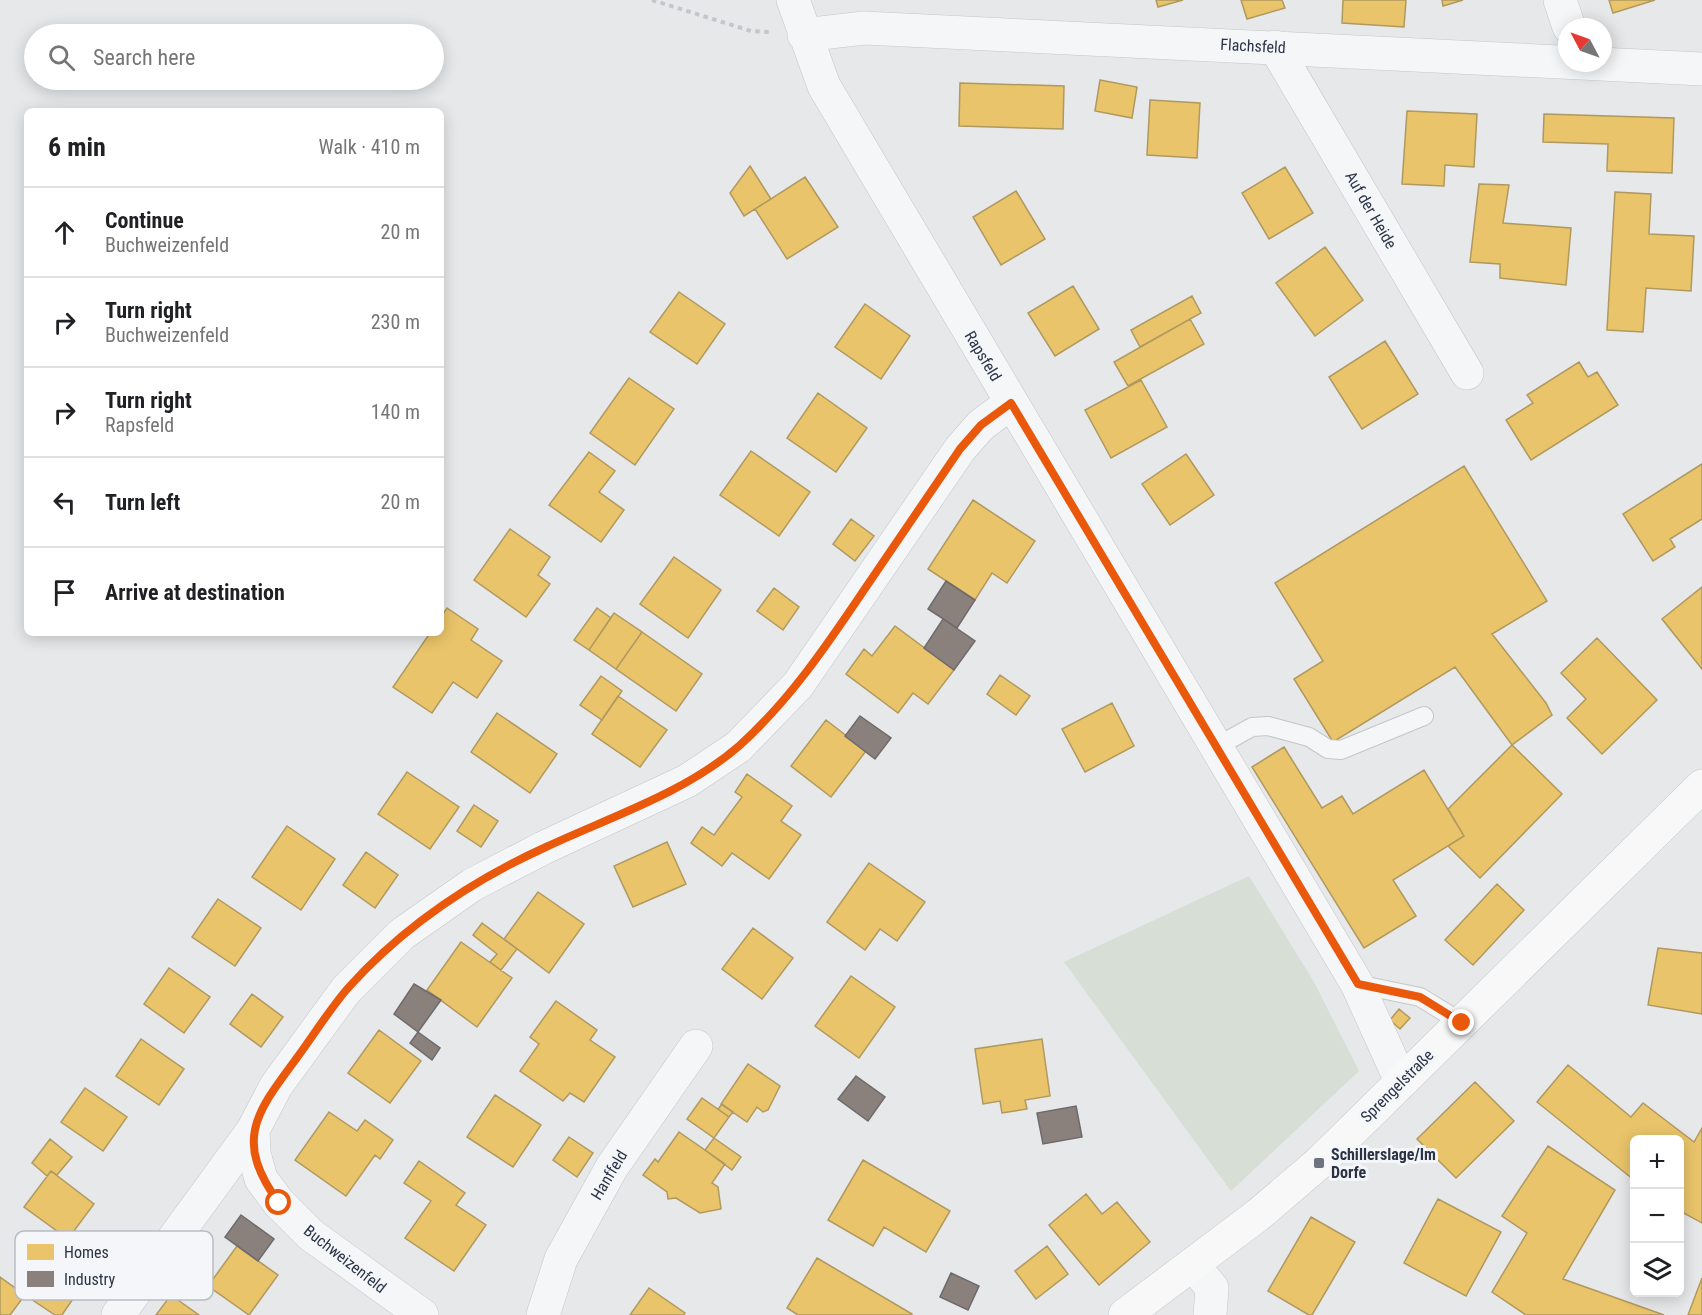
<!DOCTYPE html>
<html lang="en">
<head>
<meta charset="utf-8">
<style>
  :root { --surface:#fff; --page:#f6f6f6; --text:#202124; --muted:#757577; --line:#e0e0e0 }
  body { margin:0; font-family:"Roboto Condensed",sans-serif; background:var(--page); color:var(--text) }
  .controls { position:absolute; right:18px; bottom:18px; display:grid; overflow:hidden; border-radius:9px; box-shadow:0 3px 15px #0003 }
  .controls button { width:54px; height:54px; display:grid; place-items:center; padding:0; border:0; border-bottom:2px solid var(--line); background:var(--surface); color:var(--text); font:30px sans-serif }
  .compass { position:absolute; left:1558px; top:18px; width:54px; height:54px; border-radius:50%; background:var(--surface); box-shadow:0 3px 15px #0003; rotate:311deg }
  .stop { position:absolute; width:18px; height:18px; margin:-14px; border:4px solid #ea580c; border-radius:50%; background:#fff }
  .stop.end { background:#ea580c; border-color:#fff; box-shadow:0 2px 6px #0008 }
  .list { margin:0; padding:0; list-style:none }
  h2 { display:flex; justify-content:space-between; align-items:center; height:78px; margin:0; padding:0 24px; font-size:26px }
  h2 small { font-size:20px; font-weight:400; color:var(--muted) }
  .list li { display:grid; grid-template-columns:39px 1fr auto; gap:18px; align-items:center; box-sizing:border-box; height:90px; padding:0 24px; border-top:2px solid var(--line) }
  .list b { display:block; font-size:22px; white-space:nowrap }
  .list p { margin:0; font-size:20px; white-space:nowrap; color:var(--muted) }
  .list em { font-size:20px; font-style:normal; color:var(--muted) }
  .icon { flex:none; width:33px; height:33px; fill:none; stroke:currentColor; stroke-width:2; stroke-linecap:round; stroke-linejoin:round }
  .map { position:relative; flex:none; width:1702px; height:1315px; overflow:hidden }
  .search { position:absolute; background:var(--surface); box-shadow:0 3px 15px #0003; left:24px; top:24px; width:420px; height:66px; display:flex; align-items:center; gap:15px; box-sizing:border-box; padding:0 21px; border-radius:33px; color:var(--muted); font-size:22px }
  .panel { position:absolute; background:var(--surface); box-shadow:0 3px 15px #0003; left:24px; top:108px; width:420px; height:528px; border-radius:9px }
  .map>svg:first-child { display:block }
  .green { fill:#d6ded6 }
  .homes { fill:#e9c46a; stroke:#b0995f; stroke-width:1.5 }
  .industry { fill:#8a817c; stroke:#6e6a6c; stroke-width:1.5 }
  .lines { fill:none; stroke-linecap:round; stroke-linejoin:round }
  .lane-casing { stroke:#c4c6c8; stroke-width:20 }
  .street-casing { stroke:#c4c6c8; stroke-width:34 }
  .secondary-casing { stroke:#c4c6c8; stroke-width:34 }
  .path { stroke:#c5c6ca; stroke-width:4; stroke-dasharray:4.5 4.5; stroke-linecap:butt }
  .lane { stroke:#f5f6f7; stroke-width:18 }
  .street { stroke:#f5f6f7; stroke-width:33 }
  .secondary { stroke:#f8f8f8; stroke-width:33 }
  .route { stroke:#ea580c; stroke-width:8 }
  .poi-dot { fill:#6c737f; stroke:#f4f6f9; stroke-width:2 }
  .labels { text-anchor:middle; dominant-baseline:central; stroke-width:6; stroke-linejoin:round; paint-order:stroke }
  .street-label { font-size:16px; fill:#2b3445; stroke:#f4f6f9 }
  .poi-label { font-size:16px; font-weight:bold; fill:#2b3445; stroke:#f4f6f9; text-anchor:start }
  .key { fill:#f4f6f9; stroke:#b8bcc3; stroke-width:1.5 }
  .key-label { font-size:16px; fill:#2b3445 }
</style>
</head>
<body>
<div class="map">
<svg width="1702" height="1315" viewBox="0 0 1702 1315">
  <rect width="100%" height="100%" fill="#e6e8ea"/>
  <path class="green" d="M1249,876L1314,982L1359,1071L1231,1191L1064,962Z"/>
  <path class="homes" d="M1156,0H1183L1158,7Z
    M1241,0H1282L1285,8L1247,19Z
    M1343,0H1406L1404,27L1342,23Z
    M1442,0H1463L1443,6Z
    M1609,0H1655L1613,13Z
    M1100,80L1137,87L1132,118L1095,111Z
    M960,83L1064,86L1063,129L959,126Z
    M1150,100L1200,103L1197,158L1147,155Z
    M1407,111L1477,114L1474,167L1445,165L1444,186L1402,184Z
    M1544,114L1674,118L1672,173L1607,171L1608,144L1543,142Z
    M750,166L771,199L744,216L730,193Z
    M1285,167L1313,213L1269,239L1242,193Z
    M805,177L838,227L787,259L755,209Z
    M1479,184L1509,185L1503,223L1571,228L1566,285L1500,278V264L1470,262Z
    M1016,191L1045,239L1001,265L973,217Z
    M1615,192L1651,194L1649,234L1694,236L1691,291L1646,288L1643,332L1607,330Z
    M1325,247L1363,300L1315,336L1276,283Z
    M1073,286L1099,329L1055,356L1028,313Z
    M679,292L725,324L697,364L650,332Z
    M1192,296L1201,313L1140,347L1131,330Z
    M865,304L910,336L881,379L835,347Z
    M1190,319L1204,344L1128,386L1114,362Z
    M1385,341L1418,394L1362,429L1329,377Z
    M1579,362L1588,377L1597,372L1618,405L1531,460L1506,420L1533,403L1527,395Z
    M629,378L674,409L635,465L590,433Z
    M1141,380L1167,427L1111,458L1085,410Z
    M818,393L867,428L836,472L787,438Z
    M751,451L810,492L779,536L720,495Z
    M589,452L615,471L599,492L624,510L601,542L549,505Z
    M1186,454L1214,495L1170,525L1142,484Z
    M1702,464V519L1670,539L1675,547L1653,561L1623,514Z
    M1464,466L1547,601L1492,634L1546,703L1552,715L1512,745L1455,667L1333,742L1294,679L1323,661L1275,583Z
    M973,500L1035,541L1007,583L992,573L975,600L928,569Z
    M851,519L874,536L855,561L833,544Z
    M510,529L550,557L538,575L550,584L526,617L474,580Z
    M674,557L721,590L688,638L640,604Z
    M1702,587V669L1662,619Z
    M774,588L799,607L783,630L757,611Z
    M447,608L478,629L471,640L502,661L477,698L453,682L432,713L393,687L430,633H441V617Z
    M597,608L611,618L589,650L574,640Z
    M614,613L642,632L616,669L589,650Z
    M895,626L954,670L928,704L913,693L898,713L846,674L864,649L872,656Z
    M642,632L702,674L676,711L616,669Z
    M1597,638L1657,700L1602,754L1567,718L1586,699L1561,673Z
    M1000,675L1030,696L1016,715L987,694Z
    M601,676L622,691L602,720L580,705Z
    M618,696L667,730L640,767L592,734Z
    M1112,703L1134,746L1085,772L1062,729Z
    M497,713L557,754L530,793L471,752Z
    M826,720L866,751L831,797L791,766Z
    M1512,745L1562,794L1480,878L1448,846L1464,836L1448,809Z
    M1284,747L1322,808L1342,796L1353,814L1424,770L1464,836L1393,880L1416,916L1364,948L1252,767Z
    M407,772L459,807L430,849L378,814Z
    M747,774L792,806L781,821L801,835L769,879L732,853L722,866L691,843L702,827L714,835L742,797L735,792Z
    M474,805L498,821L481,847L457,831Z
    M287,826L335,859L301,910L252,877Z
    M667,842L686,884L633,907L614,866Z
    M366,852L398,875L375,908L343,885Z
    M869,863L925,902L897,941L880,929L865,950L827,922Z
    M1497,884L1524,910L1473,965L1445,940Z
    M538,892L584,924L549,973L504,939Z
    M218,899L261,928L235,966L192,937Z
    M482,923L517,949L501,970L490,962L497,954L473,935Z
    M753,928L793,958L762,999L722,969Z
    M461,942L512,978L477,1027L427,990Z
    M1658,948L1702,953V1014L1648,1005Z
    M169,968L210,997L184,1033L144,1004Z
    M851,976L895,1007L859,1058L815,1026Z
    M252,994L283,1017L261,1047L230,1024Z
    M556,1001L597,1030L590,1040L615,1057L584,1102L570,1093L563,1101L520,1071L539,1044L530,1037Z
    M1399,1009L1410,1018L1400,1029L1390,1020Z
    M379,1030L421,1061L390,1103L348,1073Z
    M141,1039L184,1069L159,1105L116,1076Z
    M1042,1039L1050,1096L1025,1100L1027,1109L1002,1113L1000,1101L983,1104L975,1049Z
    M748,1064L780,1086L768,1110L763,1112L757,1107L747,1122L721,1104Z
    M1568,1065L1631,1117L1643,1103L1694,1142L1702,1128V1223L1680,1211V1140H1634V1180L1537,1102Z
    M1475,1082L1514,1121L1456,1178L1417,1139Z
    M85,1088L127,1117L103,1151L61,1122Z
    M495,1095L541,1125L513,1167L467,1137Z
    M702,1098L729,1117L714,1138L687,1119Z
    M722,1104L733,1112L729,1117L718,1109Z
    M329,1112L357,1131L365,1120L393,1140L380,1159L375,1155L346,1196L295,1160Z
    M679,1132L725,1164L712,1183L718,1187L721,1209L700,1213L676,1198L668,1199L667,1192L643,1175L655,1159L658,1162Z
    M569,1137L593,1153L577,1177L553,1160Z
    M714,1138L741,1157L732,1170L705,1150Z
    M50,1139L72,1157L57,1175L51,1171L47,1176L32,1163Z
    M1548,1146L1615,1190L1563,1279L1664,1315H1526L1492,1292L1527,1233L1502,1216Z
    M863,1160L950,1211L926,1252L884,1227L873,1246L828,1220Z
    M419,1161L465,1193L456,1205L486,1225L454,1271L405,1238L431,1201L404,1183Z
    M51,1171L94,1204L68,1239L24,1207Z
    M1086,1194L1102,1214L1117,1202L1150,1242L1099,1285L1049,1225Z
    M1438,1199L1501,1232L1466,1296L1404,1263Z
    M1311,1217L1355,1242L1312,1315H1309L1268,1291Z
    M237,1246L278,1275L249,1315L208,1286Z
    M1047,1246L1068,1274L1036,1299L1015,1271Z
    M817,1258L912,1314L911,1315H798L787,1308Z
    M34,1268L75,1296L62,1315H55L19,1291Z
    M0,1277L25,1295L10,1315H0Z
    M1702,1278V1315H1688Z
    M649,1288L685,1313L684,1315H630Z
    M171,1295L199,1315H156Z"/>
  <path class="industry" d="M946,581L975,600L957,628L928,609Z
    M943,619L975,641L954,670L924,648Z
    M860,716L891,738L875,759L845,736Z
    M414,984L441,1000L418,1032L394,1014Z
    M418,1032L440,1048L432,1060L410,1043Z
    M856,1076L885,1097L868,1121L838,1099Z
    M1076,1106L1082,1137L1043,1144L1037,1113Z
    M241,1215L274,1239L258,1261L225,1237Z
    M951,1273L979,1286L968,1310L940,1297Z"/>
  <g class="lines">
    <defs>
      <path id="lane" d="M1216,747L1252,727L1268,726L1309,737L1328,749L1341,750L1424,716
        M1357,984L1420,997L1462,1023"/>
      <path id="street" d="M793,0L824,86L1357,984L1401,1081
        M1560,0L1569,27
        M804,35L864,28L1702,69
        M1275,47L1467,373
        M1194,1266L1212,1288L1210,1315
        M118,1315L253,1130
        M422,1315L311,1235L279,1203L261,1179L254,1153L253,1130L276,1086L346,990L402,934L472,885L543,848L687,781L738,747L798,685L960,449L981,425L1011,403
        M543,1315L561,1259L612,1167L696,1046"/>
      <path id="secondary" d="M1125,1315L1258,1215L1319,1163L1702,786"/>
    </defs>
    <use href="#lane" class="lane-casing"/>
    <use href="#street" class="street-casing"/>
    <use href="#secondary" class="secondary-casing"/>
    <path class="path" d="M652,0L751,31L769,32"/>
    <use href="#lane" class="lane"/>
    <use href="#street" class="street"/>
    <use href="#secondary" class="secondary"/>
  </g>
  <g class="lines">
    <path class="route" d="M279,1203C234,1141 255,1114 296,1059C313,1036 329,1010 348,988C403,927 471,881 546,847C610,817 685,793 739,746C788,702 825,648 862,593C895,545 927,497 960,449L981,425L1011,403L1358,984L1420,997L1462,1023"/>
  </g>
  <rect class="poi-dot" x="1313" y="1157" width="12" height="12" rx="3"/>
  <g class="labels">
    <g class="street-label">
      <text transform="translate(1253 46) rotate(3)">Flachsfeld</text>
      <text transform="translate(1371 210) rotate(60)">Auf der Heide</text>
      <text transform="translate(983 356) rotate(59)">Rapsfeld</text>
      <text transform="translate(1397 1086) rotate(-45)">Sprengelstraße</text>
      <text transform="translate(609 1175) rotate(-59)">Hanffeld</text>
      <text transform="translate(345 1259) rotate(38)">Buchweizenfeld</text>
    </g>
    <g class="poi-label">
      <text x="1331" y="1154">Schillerslage/Im<tspan x="1331" dy="18">Dorfe</tspan></text>
    </g>
  </g>
  <rect x="15" y="1231" width="198" height="69" rx="9" class="key"/>
  <rect x="27" y="1244" width="27" height="16" fill="#e9c46a"/>
  <rect x="27" y="1271" width="27" height="16" fill="#8a817c"/>
  <g class="key-label">
    <text x="64" y="1258">Homes</text>
    <text x="64" y="1285">Industry</text>
  </g>
</svg>
<div class="controls">
<button>+</button>
<button>−</button>
<button><svg class="icon" aria-label="layers" viewBox="0 0 24 24"><path d="M12 4l9 5-9 5-9-5zM3 14l9 5 9-5"/></svg></button>
</div>
<svg class="compass" viewBox="-18 -18 36 36"><path d="M0-13l5 13h-10z" fill="#e53935"/><path d="M0 13l5-13h-10z" fill="#757577"/></svg>
<div class="stop" style="left:279px;top:1203px"></div>
<div class="stop end" style="left:1462px;top:1023px"></div>
<div class="search"><svg class="icon" aria-label="search" viewBox="0 0 24 24"><circle cx="10" cy="10" r="6"/><path d="M15 15l6 6"/></svg>Search here</div>
<section class="panel">
<h2>6 min<small>Walk · 410 m</small></h2>
<ul class="list">
<li><svg class="icon" aria-label="ahead" viewBox="0 0 24 24"><path d="M12 20V5M6 11l6-6 6 6"/></svg><div><b>Continue</b><p>Buchweizenfeld</p></div><em>20 m</em></li>
<li><svg class="icon" aria-label="right" viewBox="0 0 24 24"><path d="M7 20v-9h11M14 6l5 5-5 5"/></svg><div><b>Turn right</b><p>Buchweizenfeld</p></div><em>230 m</em></li>
<li><svg class="icon" aria-label="right" viewBox="0 0 24 24"><path d="M7 20v-9h11M14 6l5 5-5 5"/></svg><div><b>Turn right</b><p>Rapsfeld</p></div><em>140 m</em></li>
<li><svg class="icon" aria-label="left" viewBox="0 0 24 24"><path d="M17 20v-9H6M10 6l-5 5 5 5"/></svg><div><b>Turn left</b></div><em>20 m</em></li>
<li><svg class="icon" aria-label="arrive" viewBox="0 0 24 24"><path d="M6 21V4h12l-3 4 3 4H6"/></svg><div><b>Arrive at destination</b></div></li>
</ul>
</section>
</div>
</body>
</html>
